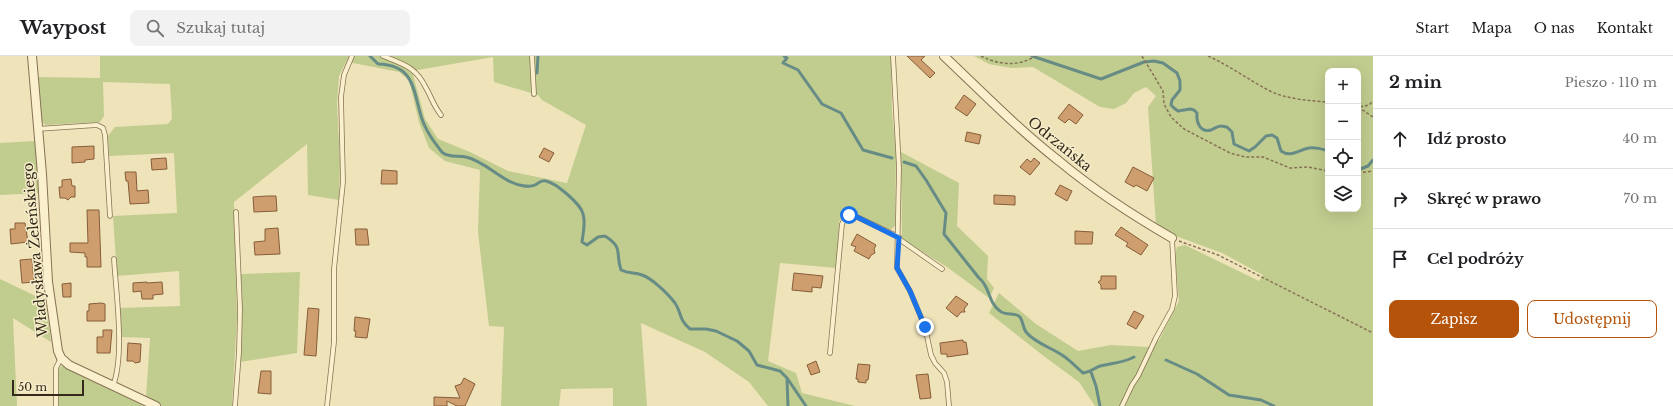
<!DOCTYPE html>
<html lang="pl">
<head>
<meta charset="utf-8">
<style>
  :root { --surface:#fff; --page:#f2f2f2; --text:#202124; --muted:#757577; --line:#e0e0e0; --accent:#b45309 }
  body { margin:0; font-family:"Libre Baskerville",serif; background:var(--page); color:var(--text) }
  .controls { position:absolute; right:12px; top:12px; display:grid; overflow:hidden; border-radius:8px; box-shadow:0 4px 16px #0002 }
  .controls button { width:36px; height:36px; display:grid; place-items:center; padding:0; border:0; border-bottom:1px solid var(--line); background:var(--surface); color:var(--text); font:20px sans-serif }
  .scale { position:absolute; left:12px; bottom:10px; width:72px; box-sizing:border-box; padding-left:4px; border:2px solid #34291a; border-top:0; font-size:11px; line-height:14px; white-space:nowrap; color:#34291a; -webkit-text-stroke:3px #f6edca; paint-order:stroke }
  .stop { position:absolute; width:12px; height:12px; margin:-9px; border:3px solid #1a73e8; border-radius:50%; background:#fff }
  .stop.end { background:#1a73e8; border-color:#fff; box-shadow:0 1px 4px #0008 }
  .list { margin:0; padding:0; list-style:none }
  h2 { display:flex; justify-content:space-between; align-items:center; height:52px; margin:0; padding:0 16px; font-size:17px }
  h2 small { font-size:13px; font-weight:400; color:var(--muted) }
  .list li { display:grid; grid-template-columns:26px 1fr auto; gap:12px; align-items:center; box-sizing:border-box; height:60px; padding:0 16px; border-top:1px solid var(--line) }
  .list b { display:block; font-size:15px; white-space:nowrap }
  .list em { font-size:13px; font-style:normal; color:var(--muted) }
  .actions { display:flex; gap:8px; padding:12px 16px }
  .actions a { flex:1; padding:9px 0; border:1px solid var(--accent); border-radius:8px; text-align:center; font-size:14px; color:var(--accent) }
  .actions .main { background:var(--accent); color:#fff }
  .icon { flex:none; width:22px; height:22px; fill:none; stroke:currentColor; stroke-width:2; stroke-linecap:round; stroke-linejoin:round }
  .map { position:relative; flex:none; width:1373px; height:350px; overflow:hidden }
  header { display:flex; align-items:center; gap:24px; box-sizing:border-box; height:56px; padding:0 20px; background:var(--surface); border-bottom:1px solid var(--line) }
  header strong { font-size:19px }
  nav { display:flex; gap:22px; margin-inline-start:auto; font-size:14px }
  .search { width:280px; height:36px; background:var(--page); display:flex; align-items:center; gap:10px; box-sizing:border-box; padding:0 14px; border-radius:8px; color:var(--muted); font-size:15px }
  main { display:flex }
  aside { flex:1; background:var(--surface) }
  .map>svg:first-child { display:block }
  .green { fill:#c1cc8f; fill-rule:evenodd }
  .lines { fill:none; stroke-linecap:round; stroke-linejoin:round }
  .stream { stroke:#678c86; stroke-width:3 }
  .building { fill:#cf9e6f; stroke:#865d39 }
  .service-casing { stroke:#867254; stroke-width:5.5 }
  .minor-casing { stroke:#867254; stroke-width:10 }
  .path { stroke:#867254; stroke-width:1.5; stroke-dasharray:3 2; stroke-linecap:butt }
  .service { stroke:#faf0cd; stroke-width:4 }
  .minor { stroke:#faf0cd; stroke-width:8 }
  .route { stroke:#1a73e8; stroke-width:5 }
  .labels { text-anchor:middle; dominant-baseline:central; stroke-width:3; stroke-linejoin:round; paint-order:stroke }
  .street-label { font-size:14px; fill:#34291a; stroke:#f6edca }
</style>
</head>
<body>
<header>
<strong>Waypost</strong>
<div class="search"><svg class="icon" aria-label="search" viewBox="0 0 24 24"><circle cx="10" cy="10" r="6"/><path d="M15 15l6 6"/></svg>Szukaj tutaj</div>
<nav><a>Start</a><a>Mapa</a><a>O nas</a><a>Kontakt</a></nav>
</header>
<main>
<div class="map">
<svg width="1373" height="350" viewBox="0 0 1373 350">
  <rect width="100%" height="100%" fill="#efe3ba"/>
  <path class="green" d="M100,0H891L892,56L896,95L895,170L890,174L854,157C847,157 842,159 839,166L837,212L780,207L768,305L796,317L802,337L855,350H768L749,326L705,296L641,267L647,350H613V332L561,333L559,350H501L504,271L489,270L478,176L480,114L445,105L429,92L419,66L409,24L399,16L353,7L347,4L339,20L337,48L340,108L339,144L308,139L307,88L234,146L237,260L232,350H162L146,341L150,282L122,281L119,252L180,250L179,215L117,220L113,160L177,157L174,97L109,100L108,80L115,71L168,68L172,63L170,28L103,26L104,60L100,66L45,69L41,64L36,21L100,22ZM493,1L494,26L538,39L542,44L586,69L567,127L508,115L470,96L438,83L425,63L412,15Z
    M974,0H1373V350H1095L1079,326L1045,301L989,257L999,237L1036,268L1078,295L1111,289L1148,291L1159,284L1179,245L1175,201L1177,191L1185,189L1259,225L1263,219L1222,197L1173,179L1156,170L1148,51L1156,40L1146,31L1134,37L1126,47L1114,53L1100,51L1033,11L1011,12L989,8ZM1328,15H1358V153H1328Z
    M35,85L40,137L0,139V87Z
    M901,96L959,127L957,170L988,200L987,223L994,232L989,242L947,211L902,183Z
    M300,216L297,297L240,306L242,254L241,218Z
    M0,223L46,245L51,286L13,262L17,350H0Z
    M63,310L152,350H59V314L60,311Z"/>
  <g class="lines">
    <path class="stream" d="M370,0L378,8C416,9 413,36 422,63C425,72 430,80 435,87C438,90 440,95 443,97C450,102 459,99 466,101C483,105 496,119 511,126C517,129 529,132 535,129C539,127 540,124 546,125C556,127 581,148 583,158C586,167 583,177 582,186L587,189L598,181L605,180C624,192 615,197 621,214C630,218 634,216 642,219C652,222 669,239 675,247C682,257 678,263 690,273H706L716,275L737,285L749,295L757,309L780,315L787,322L806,350
      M784,0L787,2L783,7L798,14L822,48L841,57L863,94L892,102
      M1032,0L1101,23L1144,6L1154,5L1163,7L1177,17L1180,25V34L1172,44L1171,49L1174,52L1178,55L1190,53L1194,54L1197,57C1196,66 1200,77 1211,74C1214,73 1217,70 1221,70C1223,70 1225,71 1227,71L1232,76L1234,88L1249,95L1255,91L1266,80L1272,79L1277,82L1281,95C1291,102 1298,94 1309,92C1314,91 1323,93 1328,95
      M537,17L538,0
      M904,106L916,110L926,124L946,157L944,178L979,222C990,230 988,247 1000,255C1005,260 1016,256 1020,261C1023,265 1023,272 1026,276C1035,287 1050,291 1062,299C1070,304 1076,311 1083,317C1091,316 1094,312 1100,310C1112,307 1123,307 1134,301
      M1358,114L1368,110L1373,104
      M1166,304L1197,318L1229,339L1261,344L1274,350
      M1091,316L1096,330L1100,350
      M787,324L788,350"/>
  </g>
  <path class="building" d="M907,0H925L921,4L935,17L930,22Z
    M964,39L976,48L967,60L955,52Z
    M1069,48L1083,59L1076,68L1069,63L1065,67L1058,62Z
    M967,76L981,79L979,88L965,85Z
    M94,90V103L85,104V106L72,107V91Z
    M544,92L554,97L549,106L539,101Z
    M166,102L167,113L152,114L151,103Z
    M1034,102L1040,107L1030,119L1020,111L1027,103L1031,106Z
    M1133,111L1154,122L1147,135L1136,129L1134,131L1125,126Z
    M382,114L397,115V128H381Z
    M125,116H136L137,135L148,134L149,147L130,148L128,125H126Z
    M71,123L72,130H75V141H71L68,144L65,142H60L59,131H62V124Z
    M1060,129L1072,135L1067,145L1055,138Z
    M994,139L1015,140V149L994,148Z
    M267,140H276L277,155L254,156L253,141Z
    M87,154H99L101,211H87V201H85V197L70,196V187H88Z
    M15,167H25L28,186L11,188L10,173H15Z
    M1121,171L1148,189L1141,199L1126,190L1128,187L1115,179Z
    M278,172L280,198L255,199L254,186L265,185V173Z
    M355,173H367L369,189H356Z
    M1075,175L1093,176L1092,188H1075Z
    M857,178L876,189L874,193L875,197L871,199L869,203L854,195L856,191L851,189Z
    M32,203L34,226L22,227L20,204Z
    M794,217L823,220L821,232L812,231V236L792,234Z
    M1101,220H1116V233H1101V229L1098,226L1101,224Z
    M147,226V227L162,226L163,238L153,239V243H142L141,235L133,236V227Z
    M71,227V241H63L62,228Z
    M956,240L968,248L964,253L965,256H961L957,261L946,252Z
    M101,247L105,248V265H87V255H89V248Z
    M308,252L319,253L316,300L304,299Z
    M1134,255L1144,260L1136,273L1127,268Z
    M355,261L370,263L367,282L355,281L356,275H354Z
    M103,274H112L110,297H97V281H103Z
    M963,284V286H966L968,298L947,301V298H941L940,287Z
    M128,287L141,288L140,306L135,307L133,305H127Z
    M816,305L820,316L811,319L807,309Z
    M858,308L870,309L868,324H866V327L858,326V323H856Z
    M261,315H271V338L258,337Z
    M928,318L931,342L920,343L916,319Z
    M464,322L475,328L465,350H457L447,345V350H434V341L460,342L455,330L461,328Z"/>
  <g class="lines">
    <defs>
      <path id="service" d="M383,0C403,8 416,11 426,32C432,42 433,49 441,59
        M532,0L534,38
        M893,0L899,112L897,212L910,235L925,271L931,299L935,307L944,317L947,326L949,350
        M37,73L97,69L103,72L105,79L110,160
        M899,183L942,213
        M830,297L842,168C845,161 847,159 855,160L899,181
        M113,330C125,299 116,237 114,203
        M56,350V312L61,302
        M235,350L239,296L240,253L236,156
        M327,350L334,286V213L343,126L341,41L344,19L352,0
        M1122,350L1132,329L1138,320L1156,282L1172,253L1175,240L1172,182"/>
      <path id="minor" d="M32,0L42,118L48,226L58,295L61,302L69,309L156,350
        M944,0C982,36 1018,73 1059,105C1094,134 1132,159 1172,182"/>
    </defs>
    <use href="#service" class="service-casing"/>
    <use href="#minor" class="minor-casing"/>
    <path class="path" d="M981,0C998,9 1019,11 1035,0
      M1142,0L1163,35L1164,48L1171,61L1184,73L1230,97L1245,101H1263L1290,112L1308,111L1328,115
      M1208,0C1230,10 1249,24 1270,35C1285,43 1312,45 1328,46
      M1358,51L1373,61
      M1360,51L1369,49L1373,45
      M1358,117L1373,115
      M1179,185L1218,199L1373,277"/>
    <use href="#service" class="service"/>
    <use href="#minor" class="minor"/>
  </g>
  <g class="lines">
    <path class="route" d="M849,159L855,160L899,182L897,212L910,235L925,271"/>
  </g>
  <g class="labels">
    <g class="street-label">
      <text transform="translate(1060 88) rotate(39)">Odrzańska</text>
      <text transform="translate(35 194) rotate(-95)">Władysława Żeleńskiego</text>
    </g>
  </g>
</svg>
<div class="controls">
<button>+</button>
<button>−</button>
<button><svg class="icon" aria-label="locate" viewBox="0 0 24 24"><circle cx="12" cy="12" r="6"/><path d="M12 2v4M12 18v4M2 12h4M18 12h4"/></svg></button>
<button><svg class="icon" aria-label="layers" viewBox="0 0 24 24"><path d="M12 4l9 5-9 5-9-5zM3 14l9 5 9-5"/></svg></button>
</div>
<div class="scale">50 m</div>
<div class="stop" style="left:849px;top:159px"></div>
<div class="stop end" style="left:925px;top:271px"></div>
</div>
<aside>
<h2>2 min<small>Pieszo · 110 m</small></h2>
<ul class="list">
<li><svg class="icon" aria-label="ahead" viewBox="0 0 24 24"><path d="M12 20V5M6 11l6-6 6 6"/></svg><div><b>Idź prosto</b></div><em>40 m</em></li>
<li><svg class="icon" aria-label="right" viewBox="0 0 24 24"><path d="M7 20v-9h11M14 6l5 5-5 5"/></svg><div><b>Skręć w prawo</b></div><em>70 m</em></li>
<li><svg class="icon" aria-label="arrive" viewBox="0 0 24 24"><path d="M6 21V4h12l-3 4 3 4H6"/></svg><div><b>Cel podróży</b></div></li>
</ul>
<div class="actions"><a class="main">Zapisz</a><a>Udostępnij</a></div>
</aside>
</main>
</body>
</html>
